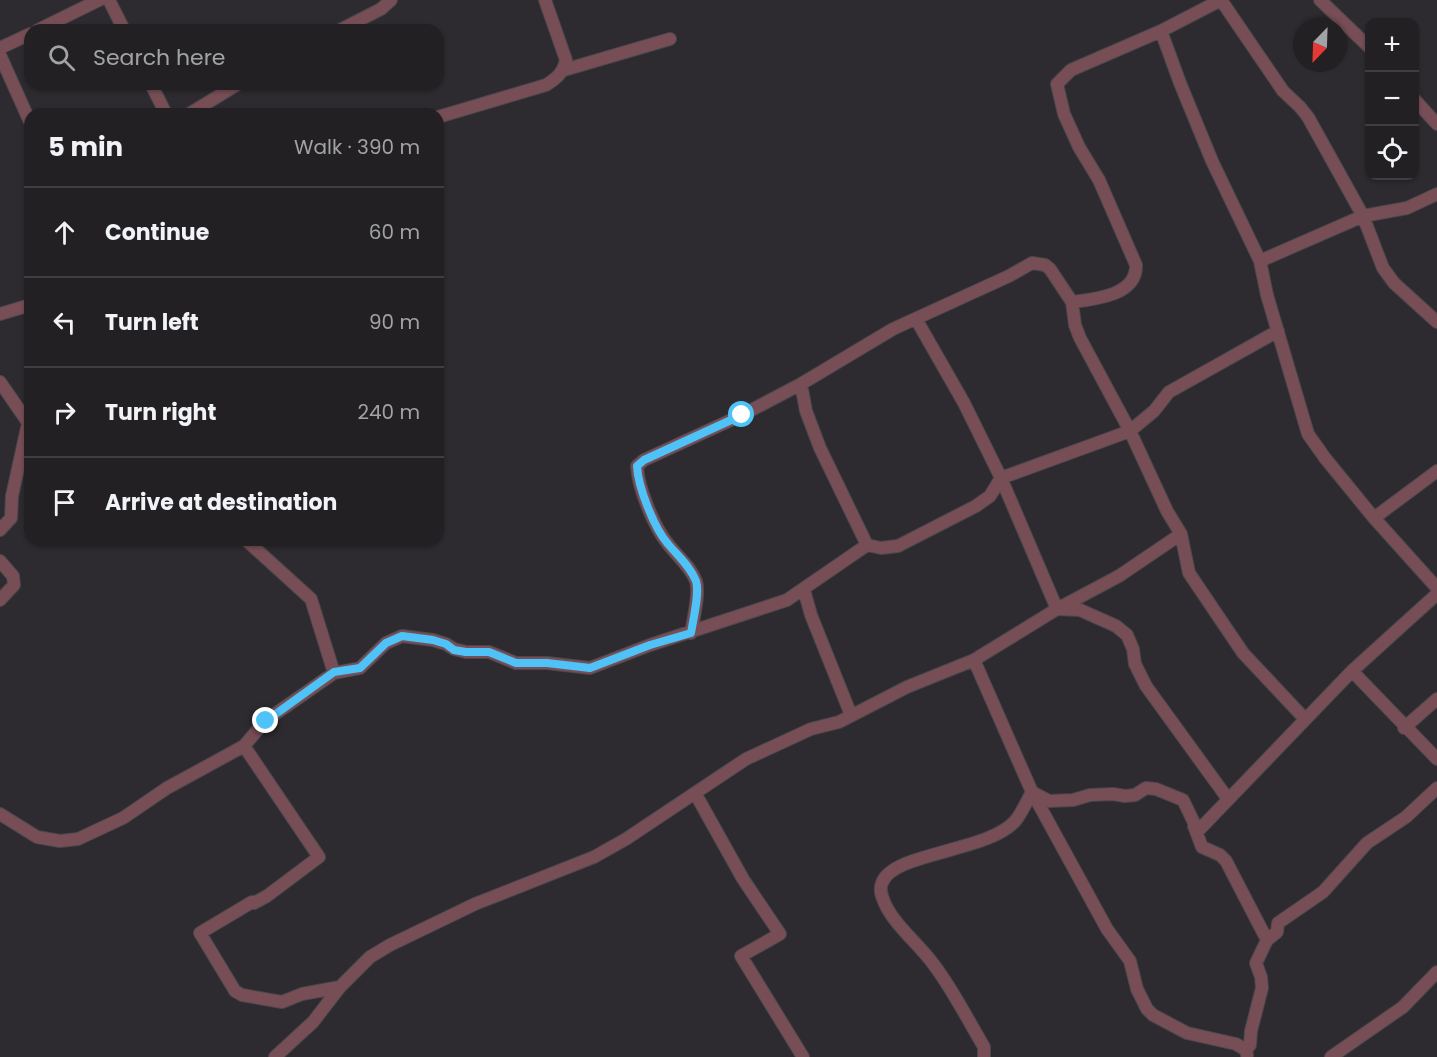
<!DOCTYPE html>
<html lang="en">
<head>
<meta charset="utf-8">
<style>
  :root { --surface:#222023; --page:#2a282b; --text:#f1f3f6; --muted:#a2a3a6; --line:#3f3e41 }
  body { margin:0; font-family:Poppins,sans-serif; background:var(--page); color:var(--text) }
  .controls { position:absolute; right:18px; top:18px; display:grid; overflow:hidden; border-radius:12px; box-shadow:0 2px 4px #0004 }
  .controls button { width:54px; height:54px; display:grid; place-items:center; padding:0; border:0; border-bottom:2px solid var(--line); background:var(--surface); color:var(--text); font:30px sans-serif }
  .compass { position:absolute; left:1293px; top:18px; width:54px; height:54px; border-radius:50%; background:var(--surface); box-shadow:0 2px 4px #0004; rotate:203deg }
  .stop { position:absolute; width:18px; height:18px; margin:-14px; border:4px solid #4fc3f7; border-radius:50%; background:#fff }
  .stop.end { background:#4fc3f7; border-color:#fff; box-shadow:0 2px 6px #0008 }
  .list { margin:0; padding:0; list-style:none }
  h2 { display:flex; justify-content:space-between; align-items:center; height:78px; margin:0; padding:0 24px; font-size:26px }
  h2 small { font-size:20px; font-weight:400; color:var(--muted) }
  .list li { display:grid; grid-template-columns:39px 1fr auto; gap:18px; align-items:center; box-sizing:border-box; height:90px; padding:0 24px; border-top:2px solid var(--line) }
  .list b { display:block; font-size:22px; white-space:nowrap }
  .list em { font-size:20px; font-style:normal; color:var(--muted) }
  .icon { flex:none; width:33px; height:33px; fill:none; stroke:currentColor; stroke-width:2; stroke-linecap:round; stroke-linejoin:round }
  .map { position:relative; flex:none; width:1437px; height:1057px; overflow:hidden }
  .search { position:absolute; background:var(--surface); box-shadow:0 2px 4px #0004; left:24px; top:24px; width:420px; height:66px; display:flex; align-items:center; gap:15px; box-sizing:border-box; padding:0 21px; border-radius:18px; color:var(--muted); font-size:22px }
  .panel { position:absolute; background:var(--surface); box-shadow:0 2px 4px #0004; left:24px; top:108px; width:420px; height:438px; border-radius:18px }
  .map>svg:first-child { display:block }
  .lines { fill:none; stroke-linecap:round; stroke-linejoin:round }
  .street-casing { stroke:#49474b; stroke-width:14 }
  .street { stroke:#784e56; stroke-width:12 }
  .route { stroke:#4fc3f7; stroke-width:8 }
</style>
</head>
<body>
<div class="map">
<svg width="1437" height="1057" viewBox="0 0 1437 1057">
  <rect width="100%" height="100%" fill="#2d2b2f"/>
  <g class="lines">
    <defs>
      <path id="street" d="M109,0L124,30
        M1221,0L1283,91L1300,107L1308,117L1363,216L1383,268L1394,283L1437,322
        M1320,0L1370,48
        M38,30L99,0
        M340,30L381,9L391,0
        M1161,31L1180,83L1212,161L1260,261L1267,295L1308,434L1325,458L1374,518L1437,588
        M0,48L30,34
        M0,55L30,122
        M564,70L670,39
        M151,84L166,114
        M1414,99L1437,124
        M189,114L238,84
        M438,117L546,85C557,78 563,73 566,60L545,0
        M1260,261L1363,216L1407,208L1437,194
        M1072,302C1096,299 1137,295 1136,265L1099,180L1079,147L1064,114L1057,84L1071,70L1161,31L1221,0
        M0,314L30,305
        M916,319L964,403L1001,478L1057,609L1080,610L1116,626L1127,635L1133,649L1135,664L1146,686L1228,799
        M0,382L27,421
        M1374,518L1437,471
        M0,530L11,518L12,496L30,414
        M246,540L311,599L334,673L360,668L386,643L402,636L433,640L446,644L454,649L466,652H489L516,663H547L590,668L650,645L787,600L867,545L820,448L806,411L801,384
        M867,545L881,548L898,546L976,506L990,496L1001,478L1130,431L1154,411L1169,392L1278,331
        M0,561L13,576L14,585L0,600
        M804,590L811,615L851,715
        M691,633C693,620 700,593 696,581C690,566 678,557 668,544C654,527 638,488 637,466L644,460L742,415L801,384L893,329L1009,276L1032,263L1045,265L1050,269L1072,302L1075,325L1080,338L1130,431L1167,511L1181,534L1189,573L1243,653L1305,719
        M974,660L1032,792L1107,929L1130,961L1137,989L1147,1009L1153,1015L1187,1033L1236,1044L1246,1050
        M1352,671L1437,759
        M1404,728L1437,699
        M244,746L319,857L267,896L254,903L252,902L200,933L235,991L242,995L282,1002L302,994L340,987
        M695,793L743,879L780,934L741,956L803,1057
        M0,814L37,837L60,841L78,839L123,818L167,788L244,746L265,721L334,673
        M1194,826L1202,847L1220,855L1226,861L1267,940L1256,963L1261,977L1262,988L1251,1031L1250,1045L1246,1050L1247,1055
        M1267,940L1277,932L1278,923L1323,892L1367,843L1406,817L1437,788
        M275,1057L313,1022L340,987L370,957L390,945L475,904L594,857L626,839L746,759L811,729L839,722L907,687L974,660L1057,609L1119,576L1181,534
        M984,1057V1047C968,1020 953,990 934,965C919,944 896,927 885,904C882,897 879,890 882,883C892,852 990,852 1016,820C1022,812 1027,801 1032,792L1049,801L1073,800L1090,795L1113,794L1125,796L1135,795L1146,788L1156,789L1183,800L1198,831L1352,671L1437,594
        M1331,1057L1403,1007L1437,972"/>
    </defs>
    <use href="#street" class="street-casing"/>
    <use href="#street" class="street"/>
  </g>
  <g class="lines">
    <path class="route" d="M266,721L334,672L360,668L386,643L402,636L433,640L446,644L454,650L466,652H489L516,663H547L590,668L650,645L691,633C693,620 700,593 696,581C690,566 678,556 668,544C654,528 638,487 637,466L644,460L742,415"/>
  </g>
</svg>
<div class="controls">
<button>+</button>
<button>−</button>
<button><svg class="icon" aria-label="locate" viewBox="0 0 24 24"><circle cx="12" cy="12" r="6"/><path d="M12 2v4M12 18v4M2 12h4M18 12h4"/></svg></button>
</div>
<svg class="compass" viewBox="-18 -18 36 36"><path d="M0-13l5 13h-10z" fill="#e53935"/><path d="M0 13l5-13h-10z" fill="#a2a3a6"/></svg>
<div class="stop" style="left:742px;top:415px"></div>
<div class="stop end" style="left:266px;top:721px"></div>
<div class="search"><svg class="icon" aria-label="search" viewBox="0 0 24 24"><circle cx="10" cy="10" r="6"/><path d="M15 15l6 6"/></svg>Search here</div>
<section class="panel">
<h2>5 min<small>Walk · 390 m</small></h2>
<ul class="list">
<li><svg class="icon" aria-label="ahead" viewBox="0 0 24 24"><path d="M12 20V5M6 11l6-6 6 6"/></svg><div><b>Continue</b></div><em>60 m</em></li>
<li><svg class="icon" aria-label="left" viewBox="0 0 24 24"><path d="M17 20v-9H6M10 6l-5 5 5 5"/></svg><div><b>Turn left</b></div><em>90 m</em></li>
<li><svg class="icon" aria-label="right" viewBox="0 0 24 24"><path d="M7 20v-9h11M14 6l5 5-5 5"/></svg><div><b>Turn right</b></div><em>240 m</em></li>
<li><svg class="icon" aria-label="arrive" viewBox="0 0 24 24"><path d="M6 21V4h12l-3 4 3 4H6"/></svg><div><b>Arrive at destination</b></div></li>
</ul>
</section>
</div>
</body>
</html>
